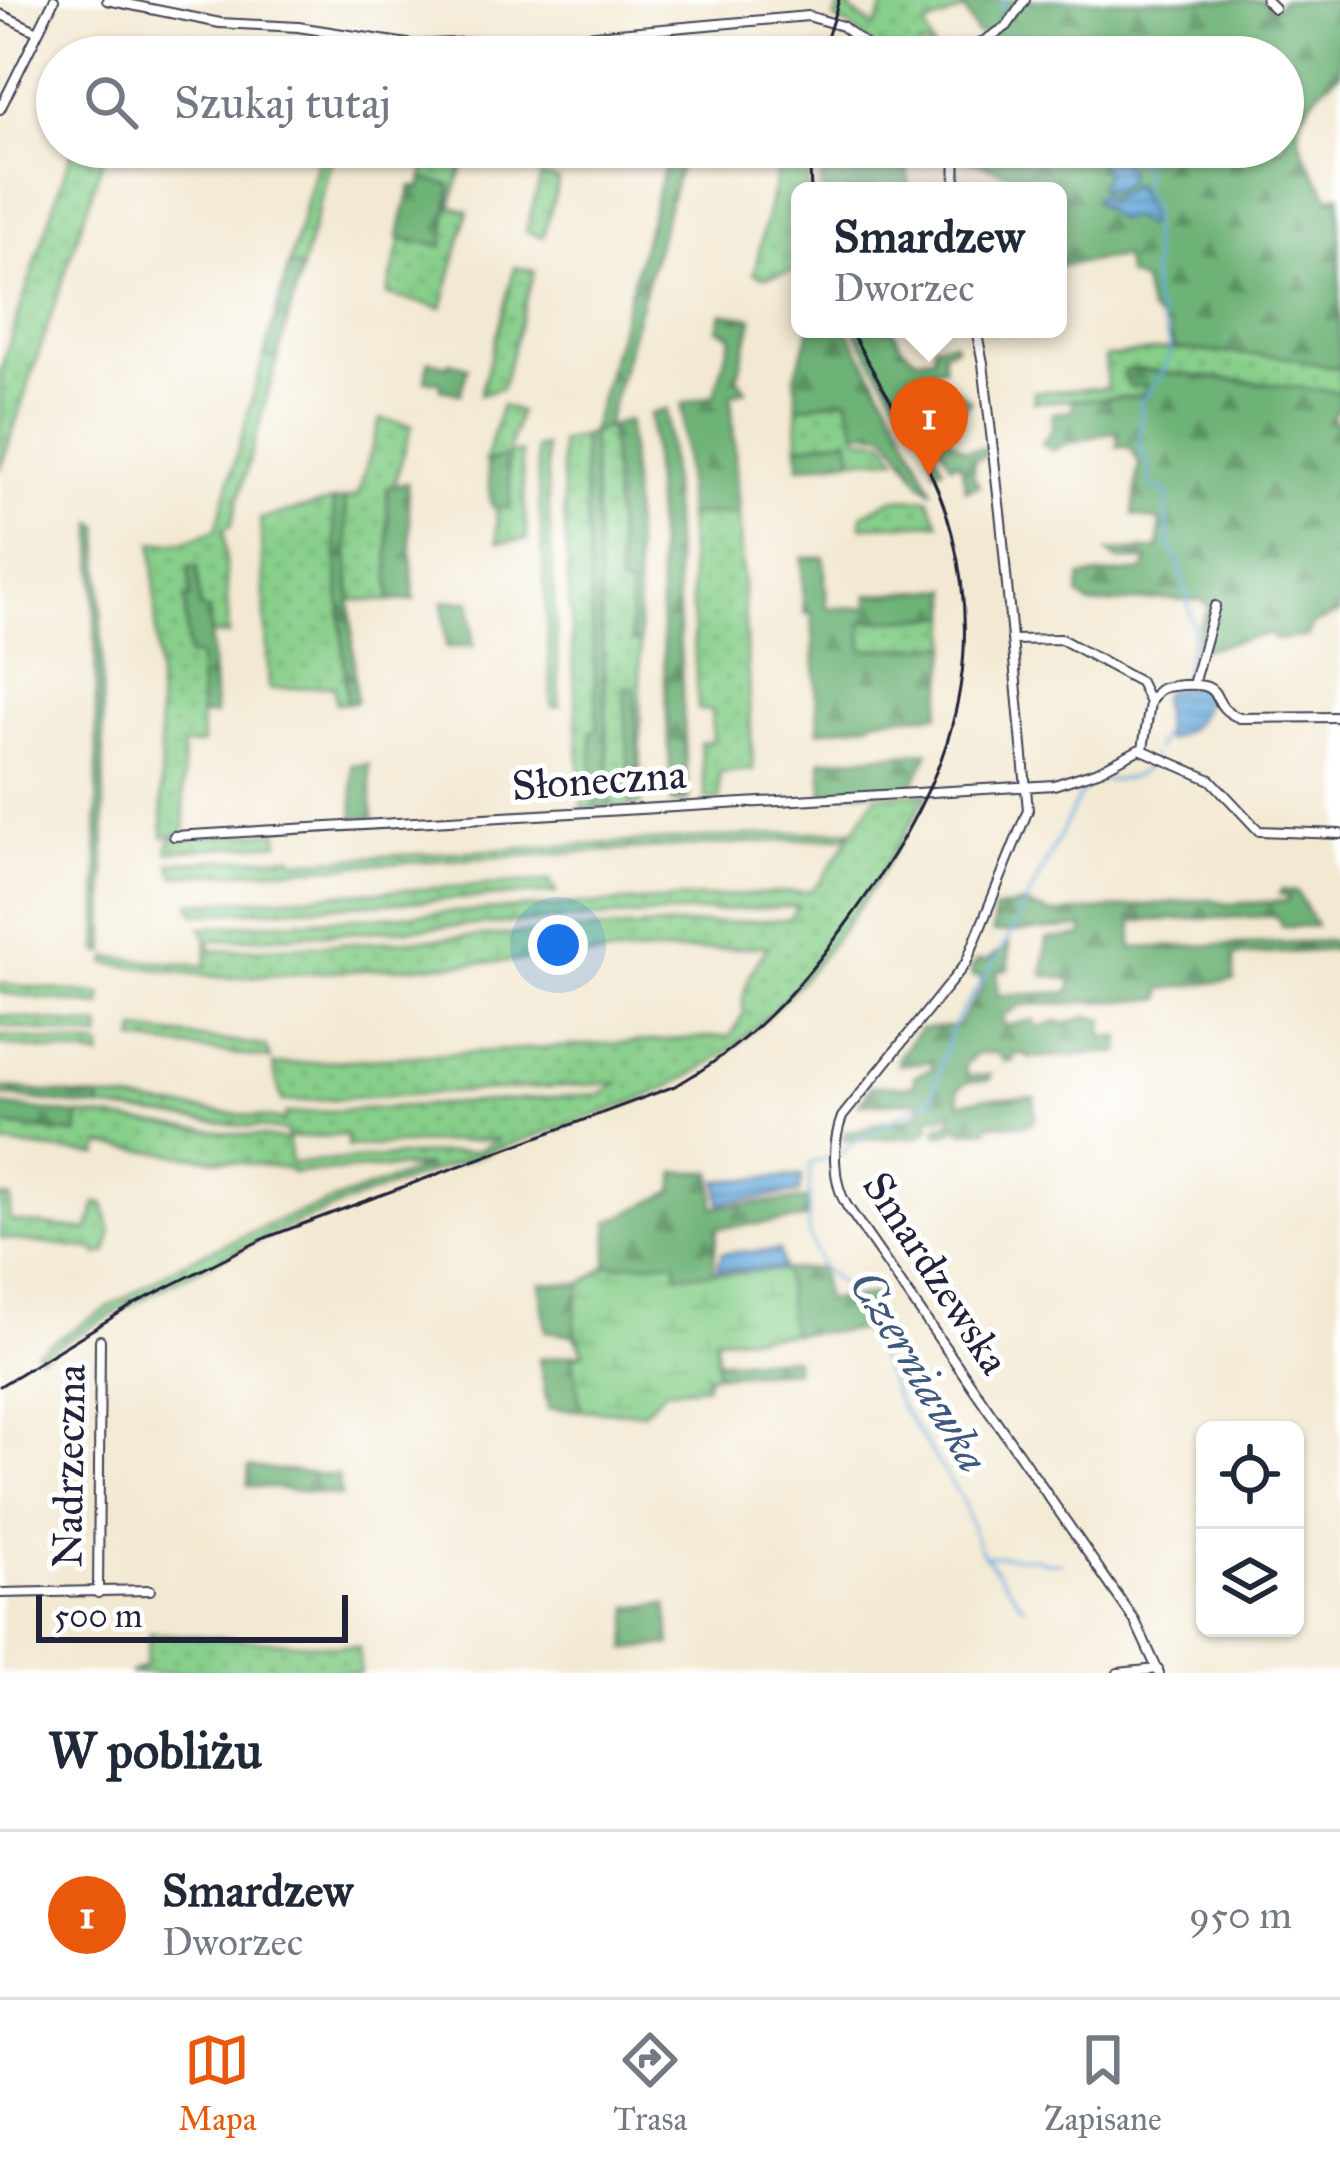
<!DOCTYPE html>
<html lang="pl">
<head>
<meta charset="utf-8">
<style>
  :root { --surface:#fff; --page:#f6f6f7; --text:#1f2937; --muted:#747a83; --line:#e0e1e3; --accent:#ea580c }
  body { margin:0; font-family:"IM FELL Great Primer",serif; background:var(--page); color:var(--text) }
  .controls { position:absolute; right:36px; bottom:36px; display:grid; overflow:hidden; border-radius:18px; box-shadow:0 3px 9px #0004 }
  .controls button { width:108px; height:108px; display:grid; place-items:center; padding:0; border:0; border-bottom:3px solid var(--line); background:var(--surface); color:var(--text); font:60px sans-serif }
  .scale { position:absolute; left:36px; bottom:30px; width:312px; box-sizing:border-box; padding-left:12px; border:6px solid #22223b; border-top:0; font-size:33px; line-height:42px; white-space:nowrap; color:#22223b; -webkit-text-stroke:9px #fff; paint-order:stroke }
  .you { position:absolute; left:558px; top:945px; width:42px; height:42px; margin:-30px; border:9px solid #fff; border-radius:50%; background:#1a73e8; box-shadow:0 0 0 18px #1a73e833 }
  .badge { display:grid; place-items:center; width:78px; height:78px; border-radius:50%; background:var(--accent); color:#fff; font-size:39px; font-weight:700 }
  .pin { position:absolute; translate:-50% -99px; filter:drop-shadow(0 3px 6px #0008) }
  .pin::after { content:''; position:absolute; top:63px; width:42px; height:36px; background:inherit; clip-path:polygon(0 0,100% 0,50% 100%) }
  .popup { position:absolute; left:791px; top:182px; width:276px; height:156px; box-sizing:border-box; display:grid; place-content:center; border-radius:18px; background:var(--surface); filter:drop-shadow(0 3px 9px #0005); font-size:39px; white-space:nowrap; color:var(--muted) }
  .popup b { font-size:45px; color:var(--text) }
  .popup::after { content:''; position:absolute; left:50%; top:100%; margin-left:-24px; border:24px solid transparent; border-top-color:var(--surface) }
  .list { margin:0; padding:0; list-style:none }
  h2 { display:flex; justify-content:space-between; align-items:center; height:156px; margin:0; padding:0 48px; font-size:51px }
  h2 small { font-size:39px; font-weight:400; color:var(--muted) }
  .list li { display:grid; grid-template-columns:78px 1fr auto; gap:36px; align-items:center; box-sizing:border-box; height:168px; padding:0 48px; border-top:3px solid var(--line) }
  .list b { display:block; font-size:45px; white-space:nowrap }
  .list p { margin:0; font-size:39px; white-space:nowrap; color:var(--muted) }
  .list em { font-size:39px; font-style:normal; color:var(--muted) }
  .icon { flex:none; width:66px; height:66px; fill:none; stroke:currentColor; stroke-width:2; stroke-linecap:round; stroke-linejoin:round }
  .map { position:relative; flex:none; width:1340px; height:1673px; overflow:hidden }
  .search { position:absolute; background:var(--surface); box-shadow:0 3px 9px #0004; left:36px; right:36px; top:36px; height:132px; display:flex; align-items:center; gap:30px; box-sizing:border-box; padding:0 42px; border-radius:66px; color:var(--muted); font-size:45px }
  .sheet { height:324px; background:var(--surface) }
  nav { display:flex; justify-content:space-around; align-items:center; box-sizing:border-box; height:168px; border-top:3px solid var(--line); background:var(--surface); font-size:33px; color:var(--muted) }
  nav a { display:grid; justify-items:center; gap:6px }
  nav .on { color:var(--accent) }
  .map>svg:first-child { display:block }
  .grass { fill:url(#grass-dots); stroke:#547862; stroke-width:3; fill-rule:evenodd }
  .forest { fill:url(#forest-firs); stroke:#486a58; stroke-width:3 }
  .wetland { fill:url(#wetland-marsh); stroke:#547862; stroke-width:3 }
  .water { fill:url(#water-rules); stroke:#46668c; stroke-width:3 }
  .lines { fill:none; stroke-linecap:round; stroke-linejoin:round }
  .stream { stroke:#69abdd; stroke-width:3 }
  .minor-casing { stroke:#414052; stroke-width:12 }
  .minor { stroke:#fff; stroke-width:8 }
  .rail { stroke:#22223b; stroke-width:3 }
  .labels { text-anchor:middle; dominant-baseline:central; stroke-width:10; stroke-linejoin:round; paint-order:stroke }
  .street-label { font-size:42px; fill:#22223b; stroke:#fff }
  .water-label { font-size:45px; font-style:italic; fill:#3e597c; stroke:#fff }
</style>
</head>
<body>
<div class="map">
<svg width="1340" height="1673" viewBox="0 0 1340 1673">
  <defs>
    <pattern id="grass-dots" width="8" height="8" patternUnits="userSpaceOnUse" patternTransform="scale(3)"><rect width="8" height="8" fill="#87cf8a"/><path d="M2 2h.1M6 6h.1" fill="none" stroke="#74b178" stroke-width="1.8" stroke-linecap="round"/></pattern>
    <pattern id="forest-firs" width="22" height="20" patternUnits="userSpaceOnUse" patternTransform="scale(3)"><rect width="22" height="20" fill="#6db276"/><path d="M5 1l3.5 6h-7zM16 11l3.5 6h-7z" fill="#599062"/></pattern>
    <pattern id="wetland-marsh" width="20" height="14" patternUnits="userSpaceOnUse" patternTransform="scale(3)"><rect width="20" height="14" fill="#87cf8a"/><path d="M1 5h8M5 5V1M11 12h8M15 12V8" fill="none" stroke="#74b178"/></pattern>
    <pattern id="water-rules" width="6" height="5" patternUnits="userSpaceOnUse" patternTransform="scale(3)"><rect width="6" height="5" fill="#69abdd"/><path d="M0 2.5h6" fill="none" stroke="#568bb4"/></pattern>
  </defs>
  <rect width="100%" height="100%" fill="#fff"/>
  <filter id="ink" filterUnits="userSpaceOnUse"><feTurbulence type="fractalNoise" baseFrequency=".00833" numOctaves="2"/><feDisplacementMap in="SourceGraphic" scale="24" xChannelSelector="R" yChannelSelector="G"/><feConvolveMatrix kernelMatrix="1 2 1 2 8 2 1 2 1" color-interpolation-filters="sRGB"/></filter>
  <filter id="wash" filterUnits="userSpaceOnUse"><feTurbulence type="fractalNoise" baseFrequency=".004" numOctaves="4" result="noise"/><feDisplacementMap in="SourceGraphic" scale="48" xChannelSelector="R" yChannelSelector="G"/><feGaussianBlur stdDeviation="2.7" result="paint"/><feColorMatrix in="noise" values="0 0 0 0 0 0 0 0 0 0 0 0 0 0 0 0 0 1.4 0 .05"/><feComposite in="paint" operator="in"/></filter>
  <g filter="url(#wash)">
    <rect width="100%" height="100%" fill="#f3e9d2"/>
    <path class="grass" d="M843,0H855L850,11L875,27L885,5L876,0H959L963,10L925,26L934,50L920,46L919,57H881L855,30L835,19Z
      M73,147H107L0,470V371Z
      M321,147H335L302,268L289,265Z
      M431,147L466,155L451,206L468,211L442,308L387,295L401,239L443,245L451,186L423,179Z
      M795,147H806L808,191H800V270L764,277L754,273L778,168L794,170Z
      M541,176L559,180L543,237L526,231Z
      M515,267L534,271L502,388L480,395Z
      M1168,349L1284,357L1340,369V392L1138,369L1147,385L1142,396L1034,402V392L1107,388L1105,357Z
      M264,356L277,360L231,526L224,529L229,635H211L209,611L200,609L197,567H189L191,599L185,600L188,655H199L202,744L182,746L185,832L163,837L153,543L183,542L216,530Z
      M847,398L859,438L885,440L897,458L853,459L848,438L798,446L797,408Z
      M501,406L519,411L508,455L521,452L527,540L498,542L496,509L510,507L506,457L485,462Z
      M380,419L412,425L394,486L387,489L390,601L351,600L345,499L358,495Z
      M610,426L619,585H629L632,642H640L641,805L634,688L625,687L631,806L611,807L591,432Z
      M582,436L598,730L591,732L595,808H582L560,442Z
      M545,446L560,706L552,707L536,448Z
      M928,498L939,523L862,526V515L893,499Z
      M333,501L347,703L336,704L334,686L269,689L260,519Z
      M739,513L753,770L719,773L720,799L706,800L700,743L713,741L711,710H698L687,516Z
      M950,616L949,645L863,650L862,621Z
      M928,793C878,886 806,992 721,1056C674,1090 619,1108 564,1126C504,1147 443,1167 384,1189C257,1235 157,1288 41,1356L36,1352L182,1263L275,1222L429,1166L292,1173L291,1169L101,1145L99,1155L0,1144V1125L76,1134L79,1115L288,1140L291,1163L477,1151L499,1139L348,1147L347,1135L288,1138L286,1131L100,1108V1098L285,1120V1114L603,1094L618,1083L282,1102L273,1065L731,1036L744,1012C739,990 755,964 768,946L227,978L106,963L109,957L206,966L207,939L201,927L810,891L821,881L876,796ZM798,906L789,919L213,951L207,941Z
      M851,830L845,837L175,876L170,863L293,856L295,861Z
      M278,832L279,843L167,852L169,841L174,838Z
      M550,881L556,893L195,914L190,903Z
      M0,983L102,995L101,1006L0,993Z
      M0,1015L101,1027L100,1038L0,1026Z
      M137,1030L265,1046L270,1059L135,1041Z
      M0,1035L101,1047V1057L0,1045Z
      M0,1197L11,1199L10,1221L89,1230L96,1203L104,1204L111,1233L107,1252L97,1255L95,1250L0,1238Z
      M150,1633L359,1647L360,1673H129L145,1666Z"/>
    <path class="forest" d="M959,0H1262L1273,10L1282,0H1340V72C1281,123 1293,136 1329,197L1340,194V369L1284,357L1173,349L1169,328L1149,311L1143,282L1127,275L1123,257L1058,266V215L1065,198L1058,191L964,158V153L975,151L976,147H1283V57H961L992,35L977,34Z
      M670,147H685L606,427L591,433L611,807L595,808L591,732L598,730L582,436L591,432Z
      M820,147H949V154L907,163L909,191H822Z
      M423,179L451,185L443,246L398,238L411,186L420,188Z
      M289,265L302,268L277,360L264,356Z
      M722,313L753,318L737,378L746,390L731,395L739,513L687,516L682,404L714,395L732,335L718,329Z
      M810,329H847L900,421L933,492L920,481L887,433L856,431L847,398L797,408L795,377Z
      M854,329H893L901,345L916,358L934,356V344L954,342L956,347L943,351L944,367L920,371L938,395L957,390L971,401L959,413H939L937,418L952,441L965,450L987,448L990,454L974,460L973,476L979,485L966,490L962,468L957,461L952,465L939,444L934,450L943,467L935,471L928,440L894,395Z
      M429,360L447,366L449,362L468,367L460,394L440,389V382L425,380Z
      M1131,369L1340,392V406L1329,422L1340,421L1339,614L1313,624L1308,636L1275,640L1268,634L1195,651L1200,624L1209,609L1203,600L1159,599L1090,605L1078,596L1081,577L1144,571L1148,560H1118L1108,552L1159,549L1160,521L1133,515L1139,463L1129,447H1117L1118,432C1093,435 1075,442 1051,450L1042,444L1052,429L1053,413L1072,411L1073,400L1142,396L1146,385L1128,386L1124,372Z
      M667,409L688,801L672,803L650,414Z
      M628,420L640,642H632L629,586H620L610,426Z
      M849,438L853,459L799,467L798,446Z
      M507,456L511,506L496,509L491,505L487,462Z
      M407,483L414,600L390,601L387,488Z
      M345,499L356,702L347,703L333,501Z
      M94,523L100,526L106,952H99Z
      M824,557L827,608L868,607V595L950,589V616L862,622L863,650L949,645L939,714L877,718L868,723L819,731L812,614L804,613L802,558Z
      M189,566L197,567L200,609L209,610L215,715H201L199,656H188L185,599L191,598Z
      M443,601H471L473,646L446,648Z
      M634,687L641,805L631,806L624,688Z
      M929,752L911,788L823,794L821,760Z
      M369,764L373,818H354L352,765Z
      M1281,890L1297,892L1316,926L1283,927L1276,916L1133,921L1132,948L1331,941L1335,950L1234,956V980L1162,989V999L1021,1005L1001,1017L1006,1026L1033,1020L1038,1028L1057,1021L1066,1024L1088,1016L1104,1019L1103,1037H1121L1120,1052L1030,1058L1025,1054L1013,1055V1061L1006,1062L997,1053H978L965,1065L967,1076L991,1075L989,1080L965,1082L958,1090L960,1103L983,1098L1034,1097L1035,1120L1026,1125L990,1124L987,1130L961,1131L959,1125L948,1133L937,1134V1126L950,1122L953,1111L939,1117L932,1115L928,1121L930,1128L918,1137L843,1140L846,1131C870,1131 868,1124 884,1122C901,1120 906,1121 921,1111V1101L859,1104L871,1086H914V1076L932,1069V1061L898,1065L899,1056L920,1029L958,1026L984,985L980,976H972L971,969L977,961L988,960L1009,944V969L997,971L998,996L1070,992L1072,980L1043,975L1047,939L1083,936V927L993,933L994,910L1021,904L1054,914L1208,899L1227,904L1287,901L1289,896L1279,894Z
      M0,1087L100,1098V1108L0,1096Z
      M0,1105L79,1115L77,1134L0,1125Z
      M676,1172H713L714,1207L807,1199L806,1219L717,1228L713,1273L820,1268L825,1300L875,1295L863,1330L715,1338L717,1360L794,1358L795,1370L708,1375L705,1386L665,1390L643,1412L548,1409L539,1359L584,1353L575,1335L546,1331L540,1283L581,1284L607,1266L609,1222L674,1191Z
      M249,1467L338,1476L341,1496L248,1485Z
      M667,1604L671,1645L627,1649L630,1607Z"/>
    <path class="wetland" d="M676,1261L677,1275L784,1270L791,1334L715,1338L717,1374L707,1375L705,1386L665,1390L643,1412L581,1410L573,1357L584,1353C572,1328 574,1311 581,1284L608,1266Z"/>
    <path class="water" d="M1077,147H1110L1128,172L1127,180L1113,192L1100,190L1099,184L1106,173L1090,151Z
      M1133,184L1147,212L1148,225L1145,226L1131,217L1117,220L1093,200L1099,195L1109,200Z
      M1198,686L1208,691C1203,718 1192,732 1165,740L1161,695L1166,690Z
      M802,1176L799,1193L720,1203L718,1181Z
      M779,1250L783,1269L717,1271L722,1253Z"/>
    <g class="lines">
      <path class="stream" d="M1003,0L1004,21
        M1007,31L1014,45L1035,57
        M1121,147L1144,171L1141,189L1151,209L1153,298L1171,347L1166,368L1141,401L1140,450L1149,464L1151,486L1167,492L1168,541L1179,563L1194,628L1183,682
        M1155,750L1163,732
        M840,1155L861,1137L932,1098L951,1029L1006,943L1079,797L1092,780C1116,780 1143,783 1152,757
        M831,1156L810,1164L808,1232L821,1267L849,1291L898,1402L962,1499L980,1550L1024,1607
        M986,1556L1035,1558L1047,1563H1061"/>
    </g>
  </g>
  <g filter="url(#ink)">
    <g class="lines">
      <defs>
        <path id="minor" d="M107,0L220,23L298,27L414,45L584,36L808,16L842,26L881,57
          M1266,0L1274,8
          M0,14L38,32
          M959,57L1007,26L1025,0
          M0,109L54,0
          M955,191L956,147
          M976,329L983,363L1001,521L1028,810L966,963L842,1117C832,1143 832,1182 847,1206L1135,1621L1159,1673
          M1013,640L1061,639L1140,682L1150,703L1143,749
          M1194,681L1215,606
          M1150,703C1156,691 1160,687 1173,686C1235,679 1202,704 1240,718L1340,717
          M174,836L1054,785L1098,771L1140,749L1211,780L1259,831L1340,834
          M0,1593L150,1590
          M98,1593L100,1340
          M1118,1673L1158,1669"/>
      </defs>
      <use href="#minor" class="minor-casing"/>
      <use href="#minor" class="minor"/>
      <path class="rail" d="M821,57L839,0
        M809,147L811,191
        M0,1386L136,1303L265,1238L675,1086C748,1046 798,990 846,924C936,801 991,689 952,533C933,457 885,398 850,329"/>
    </g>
  </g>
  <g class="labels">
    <g class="street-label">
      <text transform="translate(599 780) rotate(-4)">Słoneczna</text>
      <text transform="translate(936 1273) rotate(57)">Smardzewska</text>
      <text transform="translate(69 1466) rotate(-89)">Nadrzeczna</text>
    </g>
    <g class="water-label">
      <text transform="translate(920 1371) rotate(59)">Czerniawka</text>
    </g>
  </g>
</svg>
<div class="controls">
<button><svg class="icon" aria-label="locate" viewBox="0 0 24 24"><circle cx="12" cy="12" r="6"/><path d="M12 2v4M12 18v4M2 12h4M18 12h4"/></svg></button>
<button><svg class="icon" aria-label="layers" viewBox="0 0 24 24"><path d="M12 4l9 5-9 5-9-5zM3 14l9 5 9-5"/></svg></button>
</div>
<div class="scale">500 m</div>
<div class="you"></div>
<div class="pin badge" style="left:929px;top:476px">1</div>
<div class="popup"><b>Smardzew</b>Dworzec</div>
<div class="search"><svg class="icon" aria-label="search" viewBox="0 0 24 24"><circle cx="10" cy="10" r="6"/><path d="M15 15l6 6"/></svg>Szukaj tutaj</div>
</div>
<section class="sheet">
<h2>W pobliżu<small></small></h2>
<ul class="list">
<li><span class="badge">1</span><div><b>Smardzew</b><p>Dworzec</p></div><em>950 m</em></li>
</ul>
</section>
<nav>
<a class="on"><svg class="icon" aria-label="map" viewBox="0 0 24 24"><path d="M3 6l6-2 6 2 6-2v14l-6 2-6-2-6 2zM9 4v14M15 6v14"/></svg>Mapa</a>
<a><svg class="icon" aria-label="directions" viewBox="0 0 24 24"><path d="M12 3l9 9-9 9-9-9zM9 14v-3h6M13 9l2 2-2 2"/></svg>Trasa</a>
<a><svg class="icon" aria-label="saved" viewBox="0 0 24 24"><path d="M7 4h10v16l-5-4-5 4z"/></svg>Zapisane</a>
</nav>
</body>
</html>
